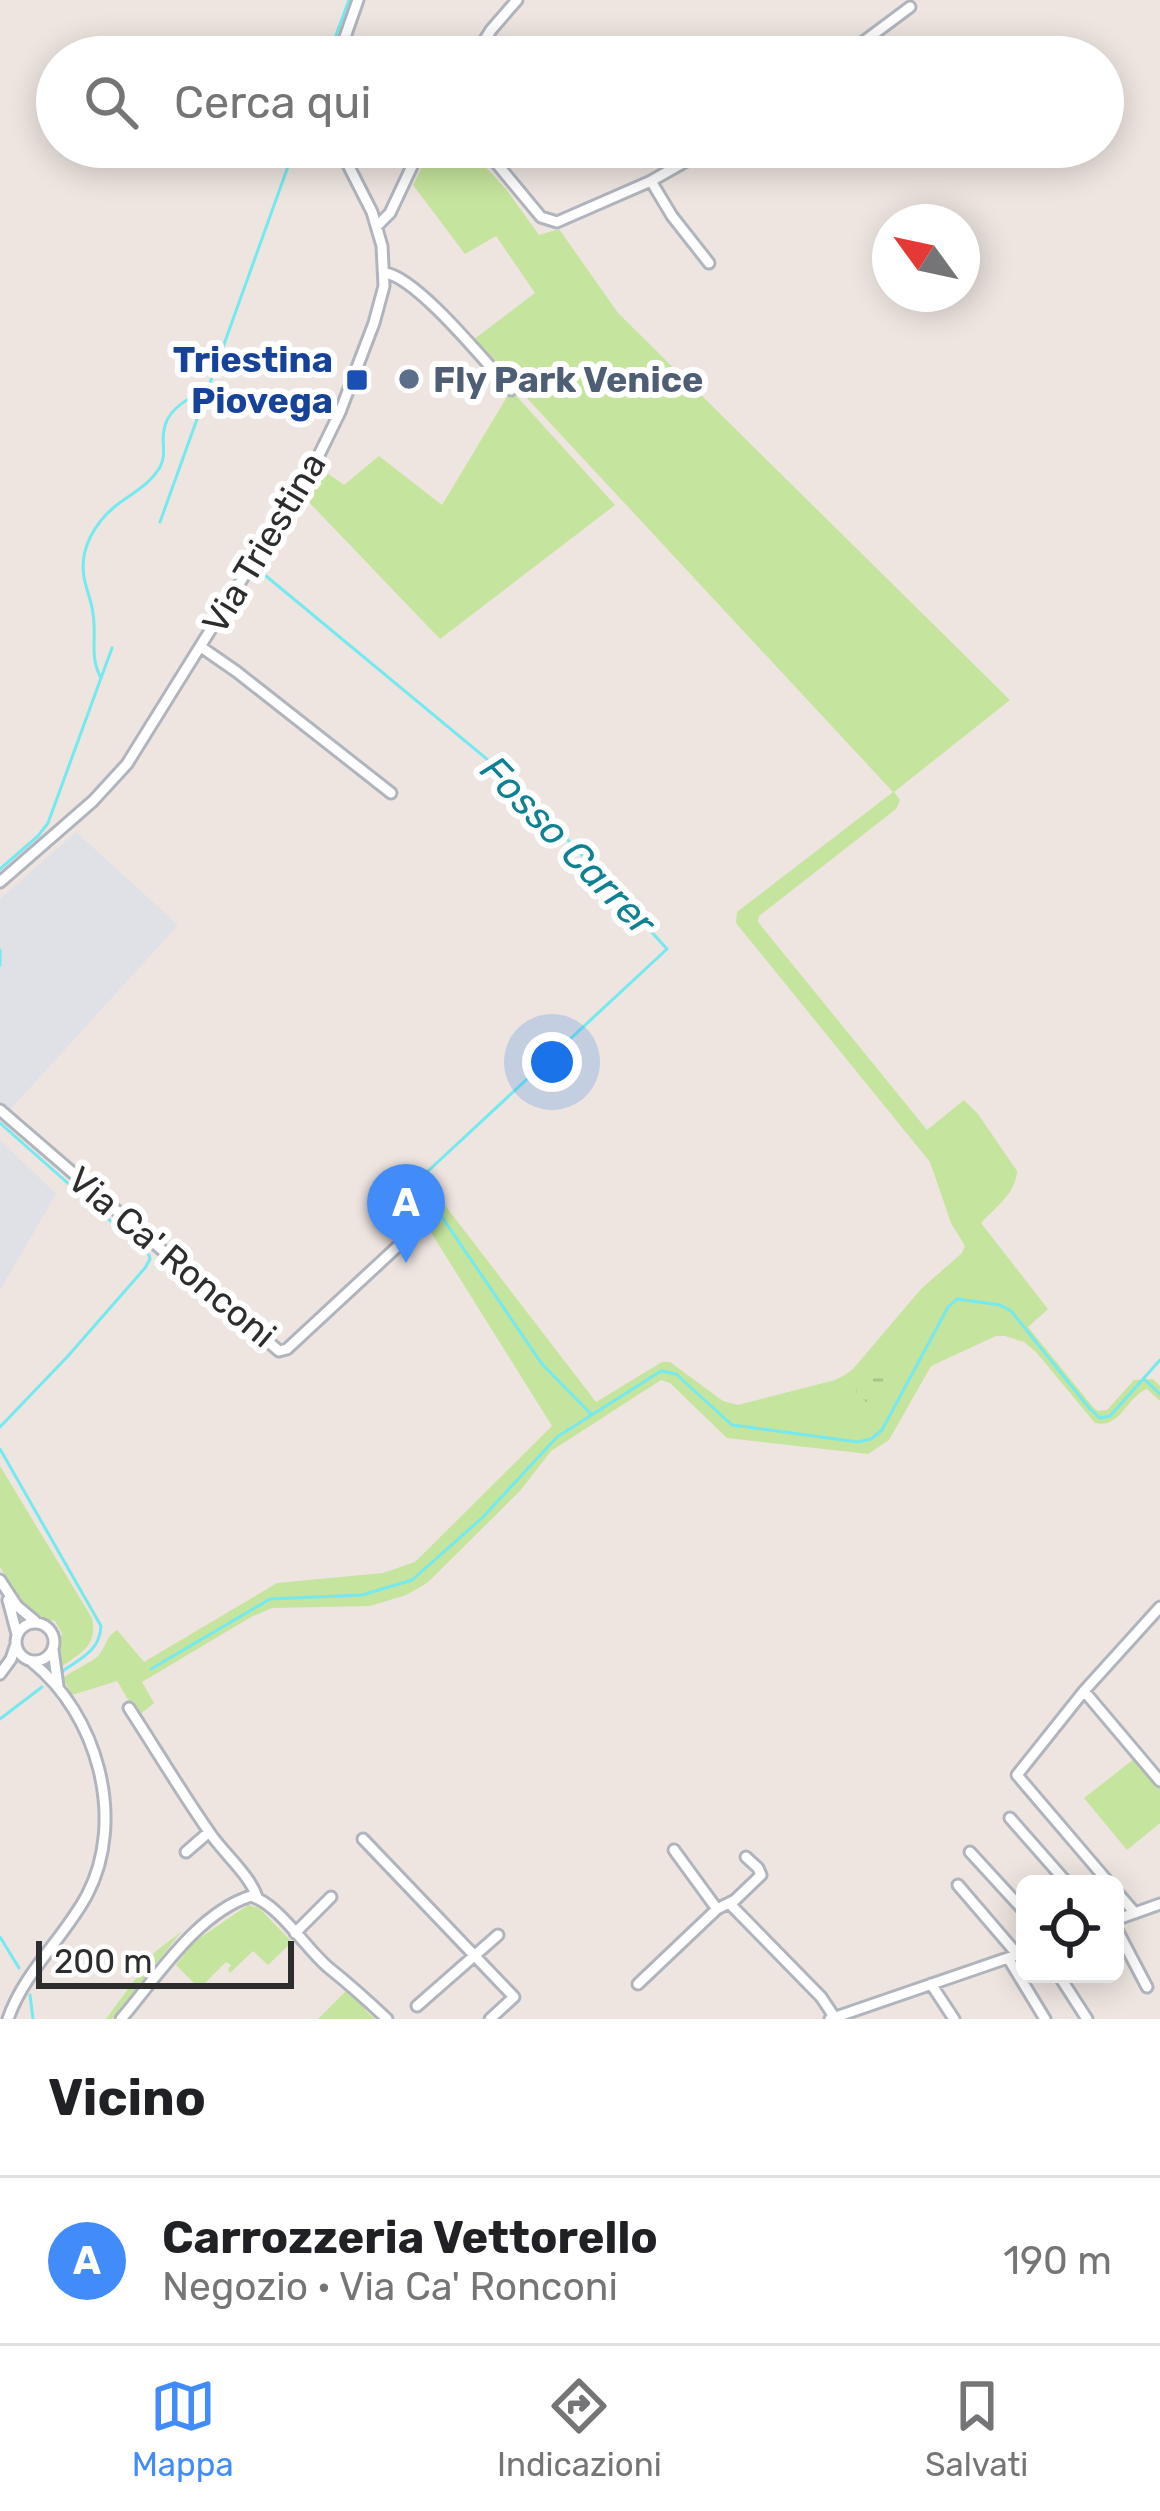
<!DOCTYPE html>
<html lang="it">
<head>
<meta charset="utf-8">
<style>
  :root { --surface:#fff; --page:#f2f2f2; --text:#202124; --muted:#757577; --line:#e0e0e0; --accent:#428cf9 }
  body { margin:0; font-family:Rubik,sans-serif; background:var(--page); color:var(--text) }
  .controls { position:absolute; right:36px; bottom:36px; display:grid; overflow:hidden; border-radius:18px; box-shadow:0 6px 30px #0003 }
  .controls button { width:108px; height:108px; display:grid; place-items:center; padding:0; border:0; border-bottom:3px solid var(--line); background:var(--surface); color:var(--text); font:60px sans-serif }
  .compass { position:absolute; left:872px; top:204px; width:108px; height:108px; border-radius:50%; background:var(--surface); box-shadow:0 6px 30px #0003; rotate:303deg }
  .scale { position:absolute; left:36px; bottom:30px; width:258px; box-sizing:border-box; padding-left:12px; border:6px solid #2d2d2d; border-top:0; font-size:33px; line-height:42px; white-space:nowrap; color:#2d2d2d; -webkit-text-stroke:9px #fff; paint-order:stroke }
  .you { position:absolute; left:552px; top:1062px; width:42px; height:42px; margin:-30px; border:9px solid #fff; border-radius:50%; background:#1a73e8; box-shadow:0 0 0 18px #1a73e833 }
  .badge { display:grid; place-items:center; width:78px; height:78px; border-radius:50%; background:var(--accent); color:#fff; font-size:39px; font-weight:700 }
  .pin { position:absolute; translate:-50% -99px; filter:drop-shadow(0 3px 6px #0008) }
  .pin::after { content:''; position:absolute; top:63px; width:42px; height:36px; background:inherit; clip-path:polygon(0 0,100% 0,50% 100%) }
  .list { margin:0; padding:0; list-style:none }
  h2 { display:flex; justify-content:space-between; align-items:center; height:156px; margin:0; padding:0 48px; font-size:51px }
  h2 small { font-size:39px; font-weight:400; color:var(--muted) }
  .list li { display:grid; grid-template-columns:78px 1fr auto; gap:36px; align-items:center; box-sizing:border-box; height:168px; padding:0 48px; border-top:3px solid var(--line) }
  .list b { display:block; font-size:45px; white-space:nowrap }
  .list p { margin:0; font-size:39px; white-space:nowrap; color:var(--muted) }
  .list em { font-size:39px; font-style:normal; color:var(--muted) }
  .icon { flex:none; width:66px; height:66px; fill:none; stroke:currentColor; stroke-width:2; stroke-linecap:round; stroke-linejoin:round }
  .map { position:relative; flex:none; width:1160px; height:2019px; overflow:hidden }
  .search { position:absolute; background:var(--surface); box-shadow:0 6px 30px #0003; left:36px; right:36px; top:36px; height:132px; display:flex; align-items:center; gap:30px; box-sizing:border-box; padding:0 42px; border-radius:66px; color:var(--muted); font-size:45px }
  .sheet { height:324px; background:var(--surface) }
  nav { display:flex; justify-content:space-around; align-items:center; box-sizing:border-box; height:168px; border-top:3px solid var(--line); background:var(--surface); font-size:33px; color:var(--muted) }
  nav a { display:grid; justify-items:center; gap:6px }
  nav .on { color:var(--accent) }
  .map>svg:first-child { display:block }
  .industrial { fill:#e0e0e7 }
  .grass { fill:#c5e49d }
  .wetland { fill:url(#wetland-marsh) }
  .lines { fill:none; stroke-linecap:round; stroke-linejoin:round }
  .stream { stroke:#74e9ef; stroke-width:3 }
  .minor-casing { stroke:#b0b5bd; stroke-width:15 }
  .minor { stroke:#fff; stroke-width:9 }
  .service-dot { fill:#5c6f8a; stroke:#fff; stroke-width:4.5 }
  .transit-dot { fill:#1a4fb4; stroke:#fff; stroke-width:4.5 }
  .labels { text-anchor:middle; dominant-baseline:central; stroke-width:12; stroke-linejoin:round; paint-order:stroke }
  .transit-label { font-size:36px; font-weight:bold; fill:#164399; stroke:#fff; text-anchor:end }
  .service-label { font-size:36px; font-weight:bold; fill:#4e5e75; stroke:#fff; text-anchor:start }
  .street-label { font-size:36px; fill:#2d2d2d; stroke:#fff }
  .water-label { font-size:39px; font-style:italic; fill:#0e8192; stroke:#fff }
</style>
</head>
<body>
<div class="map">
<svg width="1160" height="2019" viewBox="0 0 1160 2019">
  <defs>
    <pattern id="wetland-marsh" width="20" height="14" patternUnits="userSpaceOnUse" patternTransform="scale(3)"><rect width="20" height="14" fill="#c5e49d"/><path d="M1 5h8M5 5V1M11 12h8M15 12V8" fill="none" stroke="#aac488"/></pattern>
  </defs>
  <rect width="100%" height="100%" fill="#eee5e0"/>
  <path class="industrial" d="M76,832L178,925L9,1111L0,1103V899Z
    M0,1140L56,1194L0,1290Z"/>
  <path class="grass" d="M432,147H467L506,189L539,235L559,229L618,313L1010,700L894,792L900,800L896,809L759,916L758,922L927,1130L964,1100L978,1114L1017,1171C1016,1193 996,1207 981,1223L1048,1309L1028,1327L1093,1407L1098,1411L1107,1410L1134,1380L1153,1379L1160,1386V1401L1147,1389C1126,1397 1121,1429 1095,1423L1036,1352L1024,1342L1005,1336H996L931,1366L889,1440L868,1454L727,1438L670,1383L661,1380L551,1451L520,1491L427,1583L406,1595L370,1606L272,1608L251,1617L142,1682L154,1703L138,1716L117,1681L72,1695L63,1678C72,1671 94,1661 99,1655C107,1645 105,1638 117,1630L144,1662L277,1583L383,1573L415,1562L552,1426L427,1226L431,1223L418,1201L434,1191L596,1402L662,1362H670L723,1401L738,1405L835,1380L845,1375L853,1369L921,1289L962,1253L965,1246L951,1223L930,1162L736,923L737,912L893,792L473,340L535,293L496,236L465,254L413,185Z
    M511,390L615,505L440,639L304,497L323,470L344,485L379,456L442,505Z
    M0,1466L92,1618C98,1647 81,1652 60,1668L57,1654L62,1633L55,1621L34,1617L24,1609L0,1567Z
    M1134,1759L1160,1788V1823L1127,1850L1084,1798Z
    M248,1905L259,1908L292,1942L268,1965L253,1951L230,1973L228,1969L231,1965L226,1962L201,1987L197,1986L176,1965L194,1942Z
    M182,1931L112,2019H106L155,1952Z
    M349,1988L368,2006L365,2010L375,2019H318Z"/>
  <path class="wetland" d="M871,1374H877L883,1379L887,1400L882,1406L870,1405L856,1393L857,1384Z"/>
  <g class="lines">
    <path class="stream" d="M328,57L349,0
      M160,522L295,147
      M260,572L262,573
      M266,576L517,784L667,949L427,1172L424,1183L429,1198L542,1364L590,1413
      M101,678C89,657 97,637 93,614C92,601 86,590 84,577C79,548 96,521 118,504C133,493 150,484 160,467C167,454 161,443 164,430C167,410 186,399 202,392
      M0,869L38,836L48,823L112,648
      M0,950V965
      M0,1123L149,1255L150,1259L145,1268L68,1356L0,1427
      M1144,1379L1160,1394
      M0,1449L101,1626C100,1651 80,1659 61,1672
      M151,1669L270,1599L362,1595L412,1580L482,1518L557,1437L661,1371L676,1374L732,1425L858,1442L871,1439L882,1430L948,1307L957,1299L1000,1305L1011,1311L1090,1409L1100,1418L1110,1416L1160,1360
      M0,1719L42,1687
      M0,1937L19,1968
      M30,1995L33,2019"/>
    <defs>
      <path id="minor" d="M338,57L358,0
        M474,57L491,30L517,0
        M843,57L910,7
        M483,147L541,217L557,222L651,181L711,147
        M651,181L672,216L709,263
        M377,226L390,213L421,147
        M385,273C417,277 486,363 511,390
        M201,647L237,672L391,793
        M0,882L93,801L127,764L318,457L340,412L374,323L384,286L382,246L372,212L339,147
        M0,1110L279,1351L287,1349L397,1247
        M0,1580L17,1606L35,1621
        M8,1600L17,1634
        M16 1642a19 19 0 1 1 38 0a19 19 0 1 1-38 0Z
        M53,1650L58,1686
        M0,1674L11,1659L15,1647
        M1084,1691L1160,1781
        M129,1708C157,1751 183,1795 212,1836C226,1855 250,1876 257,1897
        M1010,1818L1068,1884
        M363,1839L514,1997L490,2019
        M674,1850L717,1909
        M186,1852L209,1832
        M970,1852L1025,1912
        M1110,1884L1017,1775L1084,1691L1160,1607
        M958,1885L1018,1955
        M1115,1890L1135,1913
        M729,1903L821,1997L835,2018
        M1115,1920L1160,1904
        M1115,1926L1147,1987
        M295,1933L331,1897
        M1008,1958L1045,2019
        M1058,1974L1087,2019
        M638,1984L717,1909L735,1900L761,1875L758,1868L746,1857
        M931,1984L954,2019
        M417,2006L498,1935
        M8,2019C24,1972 64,1938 87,1895C127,1819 97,1714 32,1662
        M121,2019C157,1977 197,1913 251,1896C280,1905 305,1948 329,1968C349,1984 368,2001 387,2019
        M830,2019L1025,1952"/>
    </defs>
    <use href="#minor" class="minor-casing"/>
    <use href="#minor" class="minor"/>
  </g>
  <circle class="service-dot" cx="409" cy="379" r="12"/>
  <rect class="transit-dot" x="345" y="368" width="24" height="24" rx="6"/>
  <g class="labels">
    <g class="transit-label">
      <text x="333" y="359">Triestina<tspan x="333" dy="41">Piovega</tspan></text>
    </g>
    <g class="service-label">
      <text x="433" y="379">Fly Park Venice</text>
    </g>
    <g class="street-label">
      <text transform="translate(264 543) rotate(-59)">Via Triestina</text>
      <text transform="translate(172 1257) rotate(40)">Via Ca' Ronconi</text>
    </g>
    <g class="water-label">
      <text transform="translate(568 846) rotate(46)">Fosso Carrer</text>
    </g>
  </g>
</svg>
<div class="controls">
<button><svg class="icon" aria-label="locate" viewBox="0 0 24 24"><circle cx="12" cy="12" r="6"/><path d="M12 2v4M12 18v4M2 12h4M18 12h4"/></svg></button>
</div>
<svg class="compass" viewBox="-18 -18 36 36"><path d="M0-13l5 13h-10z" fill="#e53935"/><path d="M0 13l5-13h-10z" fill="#757577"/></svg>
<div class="scale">200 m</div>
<div class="you"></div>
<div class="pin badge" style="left:406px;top:1263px">A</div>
<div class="search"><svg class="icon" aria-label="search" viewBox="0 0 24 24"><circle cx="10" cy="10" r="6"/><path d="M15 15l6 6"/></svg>Cerca qui</div>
</div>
<section class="sheet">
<h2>Vicino<small></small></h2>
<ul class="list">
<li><span class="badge">A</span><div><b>Carrozzeria Vettorello</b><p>Negozio · Via Ca' Ronconi</p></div><em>190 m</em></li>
</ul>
</section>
<nav>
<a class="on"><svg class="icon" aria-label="map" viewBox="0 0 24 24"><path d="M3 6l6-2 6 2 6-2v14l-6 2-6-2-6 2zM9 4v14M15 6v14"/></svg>Mappa</a>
<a><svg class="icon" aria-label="directions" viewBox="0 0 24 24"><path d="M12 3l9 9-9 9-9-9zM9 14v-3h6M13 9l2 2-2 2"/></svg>Indicazioni</a>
<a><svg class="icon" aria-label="saved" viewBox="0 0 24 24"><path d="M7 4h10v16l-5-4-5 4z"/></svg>Salvati</a>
</nav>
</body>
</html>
